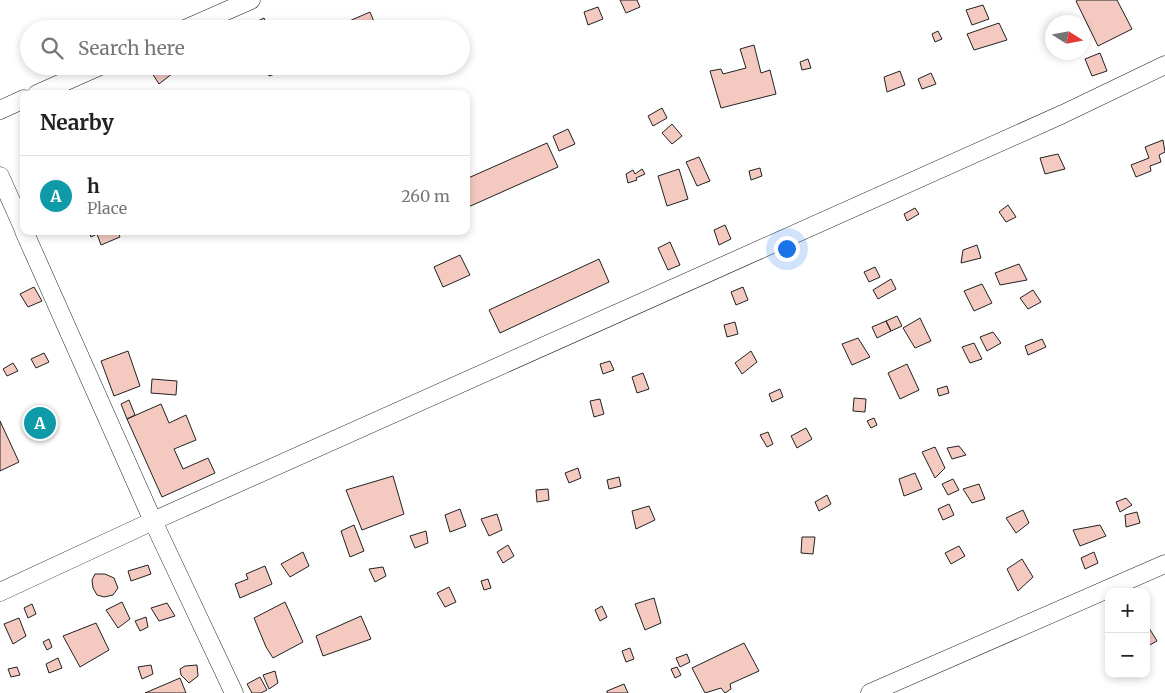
<!DOCTYPE html>
<html lang="en">
<head>
<meta charset="utf-8">
<style>
  :root { --surface:#fff; --page:#f6f6f6; --text:#222; --muted:#767676; --line:#e0e0e0; --accent:#c62828 }
  body { margin:0; font-family:Merriweather,serif; background:var(--page); color:var(--text) }
  .controls { position:absolute; right:15px; bottom:15px; display:grid; overflow:hidden; border-radius:10px; box-shadow:0 2px 8px #0003 }
  .controls button { width:45px; height:45px; display:grid; place-items:center; padding:0; border:0; border-bottom:1px solid var(--line); background:var(--surface); color:var(--text); font:25px sans-serif }
  .compass { position:absolute; left:1045px; top:15px; width:45px; height:45px; border-radius:50%; background:var(--surface); box-shadow:0 2px 8px #0003; rotate:101deg }
  .you { position:absolute; left:786px; top:248px; width:18px; height:18px; margin:-12px; border:4px solid #fff; border-radius:50%; background:#1a73e8; box-shadow:0 0 0 8px #1a73e833 }
  .badge { display:grid; place-items:center; width:32px; height:32px; border-radius:50%; background:var(--accent); color:#fff; font-size:16px; font-weight:700 }
  .pin { position:absolute; translate:-50% -50%; border:2px solid #fff; box-shadow:0 1px 5px #0006 }
  .list { margin:0; padding:0; list-style:none }
  h2 { display:flex; justify-content:space-between; align-items:center; height:65px; margin:0; padding:0 20px; font-size:21px }
  h2 small { font-size:16px; font-weight:400; color:var(--muted) }
  .list li { display:grid; grid-template-columns:32px 1fr auto; gap:15px; align-items:center; box-sizing:border-box; height:80px; padding:0 20px; border-top:1px solid var(--line) }
  .list b { display:block; font-size:19px; white-space:nowrap }
  .list p { margin:0; font-size:16px; white-space:nowrap; color:var(--muted) }
  .list em { font-size:16px; font-style:normal; color:var(--muted) }
  .icon { flex:none; width:28px; height:28px; fill:none; stroke:currentColor; stroke-width:2; stroke-linecap:round; stroke-linejoin:round }
  .map { position:relative; flex:none; width:1165px; height:693px; overflow:hidden }
  .search { position:absolute; background:var(--surface); box-shadow:0 2px 8px #0003; left:20px; top:20px; width:450px; height:55px; display:flex; align-items:center; gap:12px; box-sizing:border-box; padding:0 18px; border-radius:28px; color:var(--muted); font-size:19px }
  .panel { position:absolute; background:var(--surface); box-shadow:0 2px 8px #0003; left:20px; top:90px; width:450px; height:145px; border-radius:10px }
  .map>svg:first-child { display:block }
  .building { fill:#f3c9c0; stroke:#222 }
  .lines { fill:none; stroke-linecap:round; stroke-linejoin:round }
  .street-casing { stroke:#222; stroke-width:19 }
  .street { stroke:#fff; stroke-width:18 }
</style>
</head>
<body>
<div class="map">
<svg width="1165" height="693" viewBox="0 0 1165 693">
  <rect width="100%" height="100%" fill="#fff"/>
  <path class="building" d="M620,0H637L640,7L626,13Z
    M1078,0H1117L1132,29L1098,46L1076,1Z
    M983,5L989,19L972,25L966,10Z
    M598,7L603,19L588,25L584,12Z
    M370,12L377,29H350L347,22Z
    M264,18L269,29H257L254,23Z
    M999,23L1007,40L974,50L967,34Z
    M938,31L942,39L935,42L932,34Z
    M754,45L761,73L770,70L776,94L721,108L710,71L721,69L723,74L746,68L740,49Z
    M1100,53L1107,71L1092,76L1085,59Z
    M808,59L811,68L802,70L800,62Z
    M160,66H168L173,73L159,84L152,73Z
    M268,66H279L281,72L269,76L265,67Z
    M292,66H308V67L295,72Z
    M900,71L905,85L887,92L884,77Z
    M931,73L936,84L922,89L918,79Z
    M662,108L667,118L653,126L648,116Z
    M672,124L682,136L672,144L662,133Z
    M568,129L575,144L559,151L553,136Z
    M1163,140L1165,152L1159,155L1161,162L1150,166L1151,171L1136,177L1131,165L1149,158L1145,147Z
    M547,143L558,167L466,208V179Z
    M1058,154L1065,169L1045,174L1040,158Z
    M699,157L710,181L697,186L686,162Z
    M760,168L762,176L751,180L749,171Z
    M642,169L645,174L636,178L637,180L628,183L626,174L633,170L635,174Z
    M679,169L688,199L667,206L658,176Z
    M1008,205L1016,217L1006,222L999,212Z
    M915,208L919,214L907,221L904,214Z
    M725,225L731,239L719,245L714,230Z
    M89,231H118L120,237L101,245L97,234L91,237Z
    M670,242L680,265L668,270L658,248Z
    M977,245L981,258L961,263L963,250Z
    M460,255L470,275L443,287L434,267Z
    M599,259L609,282L500,333L489,310Z
    M1019,264L1027,280L1000,285L995,273Z
    M875,267L880,277L869,282L864,272Z
    M891,279L896,289L878,299L873,290Z
    M982,284L992,303L974,311L964,291Z
    M34,287L42,301L28,307L20,294Z
    M743,287L748,300L736,305L731,292Z
    M1033,290L1041,302L1028,309L1020,298Z
    M897,316L902,326L891,331L886,321Z
    M920,318L931,341L915,348L903,328Z
    M886,321L891,331L877,338L872,327Z
    M735,322L738,334L727,337L724,325Z
    M993,332L1001,343L987,351L980,337Z
    M858,338L870,357L852,365L842,344Z
    M1042,339L1046,347L1028,355L1025,346Z
    M974,343L982,359L970,363L962,347Z
    M128,351L140,386L114,396L101,361Z
    M751,351L757,362L742,374L735,363Z
    M44,353L49,362L36,368L31,359Z
    M610,361L614,370L603,374L600,364Z
    M13,363L18,371L7,376L3,369Z
    M907,364L919,390L900,399L888,373Z
    M643,373L649,389L637,393L632,377Z
    M152,379L177,381L176,395L151,393Z
    M947,386L949,393L939,396L937,389Z
    M780,389L783,397L772,402L769,394Z
    M854,398L866,399L865,412L853,411Z
    M600,399L604,414L594,417L590,401Z
    M129,400L135,415L127,419L121,404Z
    M161,404L169,423L186,415L196,440L174,449L183,469L208,458L215,473L162,497L127,419Z
    M43,406L55,430L38,440L25,415Z
    M874,418L877,425L871,428L867,421Z
    M0,421L19,462L0,471Z
    M806,428L812,439L797,448L791,436Z
    M768,432L773,444L767,447L760,435Z
    M959,446L966,455L952,459L947,448Z
    M935,447L945,468L935,478L922,452Z
    M578,468L581,478L569,483L565,473Z
    M915,473L922,489L904,496L899,479Z
    M393,476L404,514L362,530L346,490Z
    M619,477L621,486L609,489L607,480Z
    M953,479L959,490L948,495L942,484Z
    M979,484L985,499L972,503L963,489Z
    M548,489L549,500L537,502L536,490Z
    M827,495L831,504L819,511L815,502Z
    M1126,498L1132,505L1120,512L1116,502Z
    M949,504L954,515L943,520L938,509Z
    M649,506L655,520L636,529L632,511Z
    M460,509L466,526L450,532L445,515Z
    M1023,510L1029,523L1016,533L1006,518Z
    M1137,512L1140,523L1126,527L1125,515Z
    M497,514L502,530L489,536L481,519Z
    M354,525L364,551L350,557L341,531Z
    M1100,525L1106,536L1080,546L1073,530Z
    M426,531L428,543L415,548L410,536Z
    M802,537H815L813,554L801,553Z
    M508,545L514,556L503,563L497,552Z
    M959,546L965,556L951,564L945,553Z
    M303,552L309,566L290,577L281,564Z
    M1094,552L1098,563L1085,569L1081,558Z
    M1022,559L1033,577L1018,591L1007,569Z
    M148,565L151,574L131,581L128,571Z
    M265,566L272,584L240,598L235,584L248,579L246,574Z
    M383,567L386,576L375,582L369,569Z
    M95,574H105L114,578L118,588L113,595L104,597L97,595L93,588L92,580Z
    M488,579L491,588L484,590L481,581Z
    M449,587L456,602L445,607L437,593Z
    M654,598L661,623L645,630L635,604Z
    M122,602L130,619L118,628L106,610Z
    M285,602L303,642L273,658L266,647L254,618Z
    M167,603L175,616L159,621L151,608Z
    M32,604L36,614L28,618L24,608Z
    M602,606L607,617L600,621L595,610Z
    M361,616L371,639L323,656L316,636Z
    M146,617L148,627L140,631L135,621Z
    M19,618L26,636L13,644L4,624Z
    M96,623L109,650L80,667L63,636Z
    M1146,623L1157,641L1146,647Z
    M49,639L52,647L47,650L43,642Z
    M744,643L759,671L730,684L731,689L725,693L721,688L705,693L692,668Z
    M630,648L634,659L626,662L622,651Z
    M687,654L690,662L680,667L676,658Z
    M58,658L62,668L49,673L46,664Z
    M151,665L153,674L142,679L138,667Z
    M197,665L198,676L189,683L181,675L180,669L185,666Z
    M17,667L20,675L11,677L8,669Z
    M677,667L681,675L675,678L671,669Z
    M275,671L278,683L269,689L263,675Z
    M260,677L267,690L261,693H252L247,684Z
    M180,678L186,693H145Z
    M624,684L628,693H607V691Z"/>
  <g class="lines">
    <defs>
      <path id="street" d="M185,29L251,0
        M37,94L100,66
        M0,110L24,99
        M0,176L24,230
        M24,231L153,521L234,693
        M0,592L153,521L1063,114L1165,65
        M870,693L1165,564"/>
    </defs>
    <use href="#street" class="street-casing"/>
    <use href="#street" class="street"/>
  </g>
</svg>
<div class="controls">
<button>+</button>
<button>−</button>
</div>
<svg class="compass" viewBox="-18 -18 36 36"><path d="M0-13l5 13h-10z" fill="#e53935"/><path d="M0 13l5-13h-10z" fill="#767676"/></svg>
<div class="you"></div>
<div class="pin badge" style="left:40px;top:423px;background:#0f9aa8">A</div>
<div class="search"><svg class="icon" aria-label="search" viewBox="0 0 24 24"><circle cx="10" cy="10" r="6"/><path d="M15 15l6 6"/></svg>Search here</div>
<section class="panel">
<h2>Nearby<small></small></h2>
<ul class="list">
<li><span class="badge" style="background:#0f9aa8">A</span><div><b>h</b><p>Place</p></div><em>260 m</em></li>
</ul>
</section>
</div>
</body>
</html>
